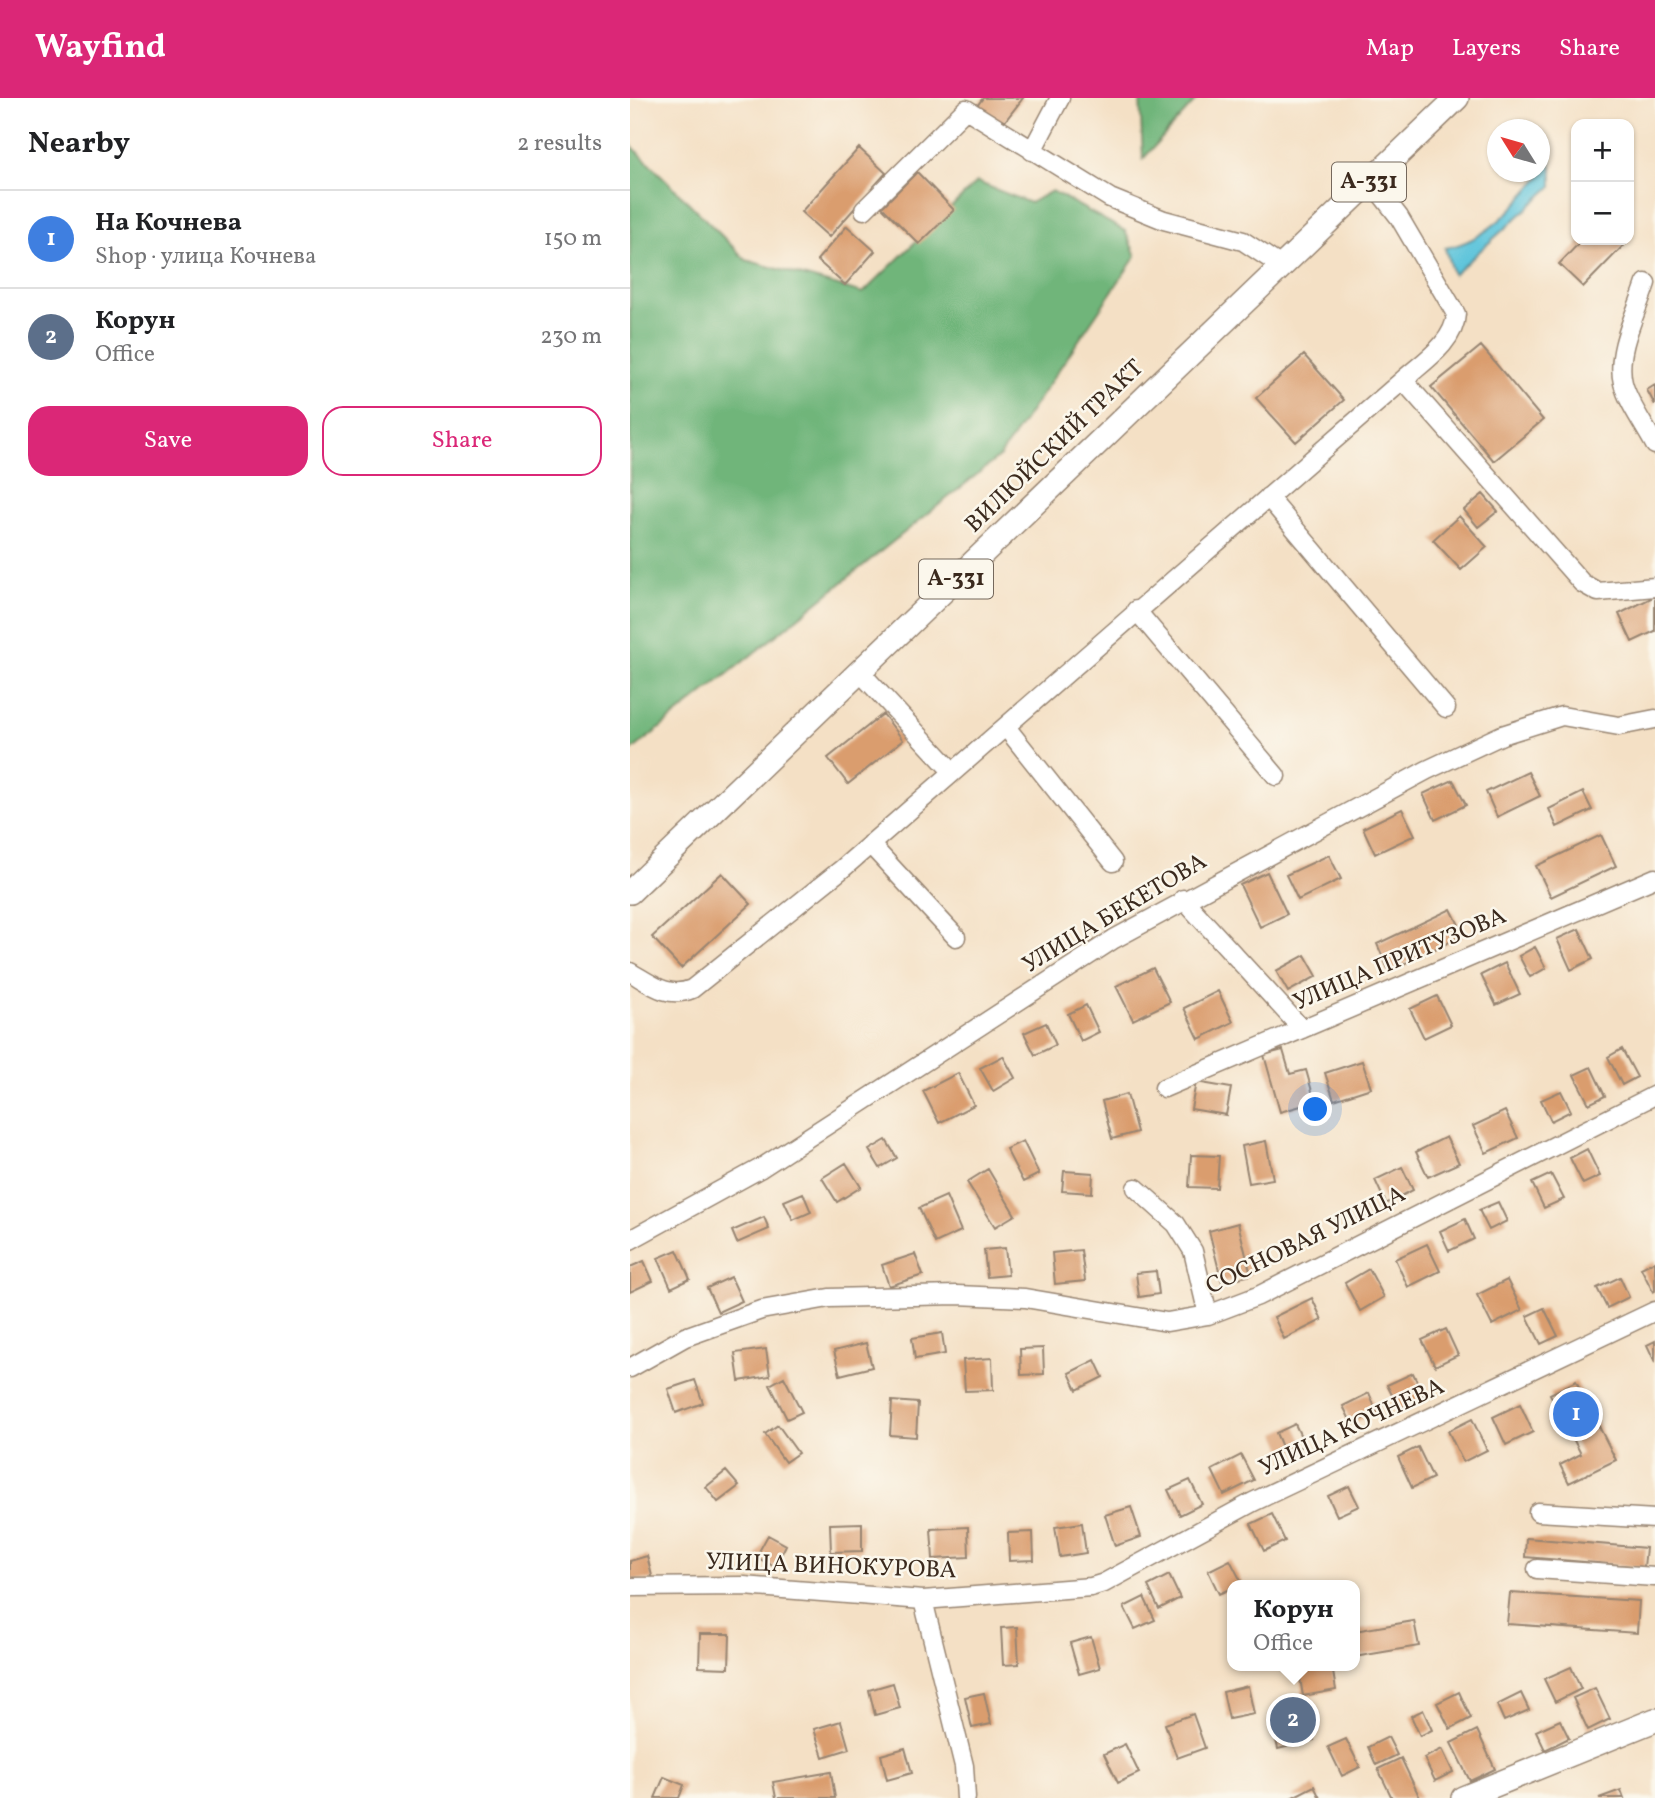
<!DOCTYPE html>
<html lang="en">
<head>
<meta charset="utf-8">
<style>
  :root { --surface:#fff; --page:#f2f2f2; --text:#202124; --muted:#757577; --line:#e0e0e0; --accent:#db2777 }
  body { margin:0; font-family:Vollkorn,serif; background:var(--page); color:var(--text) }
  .controls { position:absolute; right:21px; top:21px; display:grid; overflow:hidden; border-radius:14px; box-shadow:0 2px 5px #0004 }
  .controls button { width:63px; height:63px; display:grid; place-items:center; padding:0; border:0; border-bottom:2px solid var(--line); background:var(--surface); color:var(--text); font:35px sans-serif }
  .compass { position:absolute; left:857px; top:21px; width:63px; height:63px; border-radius:50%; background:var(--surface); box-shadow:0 2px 5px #0004; rotate:307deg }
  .you { position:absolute; left:686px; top:1012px; width:24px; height:24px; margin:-18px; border:5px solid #fff; border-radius:50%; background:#1a73e8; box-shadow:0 0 0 10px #1a73e833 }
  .badge { display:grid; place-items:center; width:46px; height:46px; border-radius:50%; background:var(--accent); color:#fff; font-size:23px; font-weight:700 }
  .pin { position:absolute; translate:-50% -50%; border:4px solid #fff; box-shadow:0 2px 7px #0006 }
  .popup { position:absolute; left:597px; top:1482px; width:133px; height:91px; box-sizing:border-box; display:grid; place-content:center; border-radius:14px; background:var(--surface); filter:drop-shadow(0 2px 5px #0005); font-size:23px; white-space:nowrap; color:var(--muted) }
  .popup b { font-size:26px; color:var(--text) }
  .popup::after { content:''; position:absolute; left:50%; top:100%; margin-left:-14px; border:14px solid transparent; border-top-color:var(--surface) }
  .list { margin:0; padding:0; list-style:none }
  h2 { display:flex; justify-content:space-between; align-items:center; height:91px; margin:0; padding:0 28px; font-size:30px }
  h2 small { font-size:23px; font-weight:400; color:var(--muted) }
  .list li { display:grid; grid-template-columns:46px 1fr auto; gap:21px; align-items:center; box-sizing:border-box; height:98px; padding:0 28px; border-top:2px solid var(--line) }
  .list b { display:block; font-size:26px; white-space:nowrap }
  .list p { margin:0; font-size:23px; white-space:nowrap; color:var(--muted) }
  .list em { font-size:23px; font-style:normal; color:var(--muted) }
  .actions { display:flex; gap:14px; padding:21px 28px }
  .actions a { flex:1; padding:16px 0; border:2px solid var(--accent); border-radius:21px; text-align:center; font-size:24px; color:var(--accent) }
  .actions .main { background:var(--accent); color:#fff }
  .map { position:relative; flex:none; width:1025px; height:1700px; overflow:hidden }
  header { display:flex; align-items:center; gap:42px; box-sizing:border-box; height:98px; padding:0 35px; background:var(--accent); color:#fff }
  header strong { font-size:33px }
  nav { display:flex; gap:38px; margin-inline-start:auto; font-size:24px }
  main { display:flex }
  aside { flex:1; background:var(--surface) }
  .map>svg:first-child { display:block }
  .forest { fill:#6fb57a; stroke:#55704c; stroke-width:2 }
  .water { fill:#5ec5db; stroke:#4c787c; stroke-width:2 }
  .building { fill:#da9d6e }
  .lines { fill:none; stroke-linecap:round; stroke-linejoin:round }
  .minor-casing { stroke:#988572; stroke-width:21 }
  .major-casing { stroke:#988572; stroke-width:26 }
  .minor { stroke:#fff; stroke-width:18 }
  .major { stroke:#fff; stroke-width:23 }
  .labels { text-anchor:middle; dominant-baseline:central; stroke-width:5; stroke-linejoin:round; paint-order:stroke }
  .shield { fill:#fbf7ec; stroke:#75685c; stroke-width:2 }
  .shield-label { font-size:23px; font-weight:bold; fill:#3b2a1e }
  .street-label { font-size:24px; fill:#3b2a1e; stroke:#fbf7ec }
</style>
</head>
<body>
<header>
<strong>Wayfind</strong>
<nav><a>Map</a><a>Layers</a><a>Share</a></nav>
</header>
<main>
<aside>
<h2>Nearby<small>2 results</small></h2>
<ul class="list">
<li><span class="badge" style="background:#3f7fe0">1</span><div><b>На Кочнева</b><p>Shop · улица Кочнева</p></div><em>150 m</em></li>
<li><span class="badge" style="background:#5c6f8a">2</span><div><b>Корун</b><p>Office</p></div><em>230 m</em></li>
</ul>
<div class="actions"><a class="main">Save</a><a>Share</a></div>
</aside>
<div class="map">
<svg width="1025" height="1700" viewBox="0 0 1025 1700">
  <rect width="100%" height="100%" fill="#fbf7ec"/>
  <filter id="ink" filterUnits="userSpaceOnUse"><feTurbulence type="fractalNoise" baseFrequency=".0143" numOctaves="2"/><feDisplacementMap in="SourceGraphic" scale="14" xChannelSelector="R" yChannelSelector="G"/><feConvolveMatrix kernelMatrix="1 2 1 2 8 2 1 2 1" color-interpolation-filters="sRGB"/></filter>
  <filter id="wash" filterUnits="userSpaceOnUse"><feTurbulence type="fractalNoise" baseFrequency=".00686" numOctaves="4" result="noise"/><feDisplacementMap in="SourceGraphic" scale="28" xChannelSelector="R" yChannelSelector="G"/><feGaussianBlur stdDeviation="1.57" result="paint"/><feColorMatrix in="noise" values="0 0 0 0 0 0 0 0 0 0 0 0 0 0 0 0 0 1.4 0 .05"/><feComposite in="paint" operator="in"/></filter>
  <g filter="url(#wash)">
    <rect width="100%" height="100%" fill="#f4e0c5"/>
    <path class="forest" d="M510,0H568L513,61Z
      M0,46L116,162L233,195L347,84L400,105L422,93L495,133L506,158L370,358L0,654Z"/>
    <path class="water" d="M922,64V88L823,177L815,150C861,143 894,98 922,64Z"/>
    <g id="blocks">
      <path class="building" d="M353,0H393L372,27L347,8Z
        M229,50L256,75L199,139L171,114Z
        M287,74L324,112L289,146L252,109Z
        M217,128L245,153L215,187L187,162Z
        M952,142H987L993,148L953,189L929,166Z
        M851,248L913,322L864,363L801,289Z
        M674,257L714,302L666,344L626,300Z
        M1025,287V307L1017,292Z
        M853,396L868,413L848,429L834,412Z
        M829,418L857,449L831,472L803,442Z
        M1025,498V533L1002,544L989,516Z
        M253,616L273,642L218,686L198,660Z
        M898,674L910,698L867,719L856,694Z
        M823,682L836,707L805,722L793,696Z
        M953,694L962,712L927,729L919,711Z
        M772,711L785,737L745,756L733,730Z
        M971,737L986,768L921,799L906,768Z
        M699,757L711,781L668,802L656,777Z
        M637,774L657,816L630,829L610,787Z
        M92,775L121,806L51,870L22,839Z
        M821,811L834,837L759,873L747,846Z
        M949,831L963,861L941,872L927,841Z
        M905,849L916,870L900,879L889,858Z
        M675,857L687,878L658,894L646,873Z
        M875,865L890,896L866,907L851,877Z
        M523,870L540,904L503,922L486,888Z
        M588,893L603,924L569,941L554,910Z
        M807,898L821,927L794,940L780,911Z
        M456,907L469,934L451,943L438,916Z
        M416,925L426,947L405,957L394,935Z
        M992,951L1007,979L992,987L978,959Z
        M653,952L660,976L676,972L685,1004L650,1014L634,957Z
        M373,958L385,980L363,993L350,970Z
        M732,963L741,990L704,1002L695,975Z
        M961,969L975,998L959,1006L944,977Z
        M328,975L344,1007L309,1025L293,993Z
        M566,984L601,990L596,1017L561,1011Z
        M931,993L941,1013L921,1023L911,1002Z
        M497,996L507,1034L482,1041L472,1003Z
        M875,1013L888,1040L856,1055L843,1028Z
        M816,1039L829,1065L798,1079L786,1054Z
        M256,1042L267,1060L250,1070L239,1052Z
        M393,1043L409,1076L393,1084L376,1051Z
        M636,1043L643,1081L619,1085L612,1048Z
        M957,1051L970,1078L953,1086L940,1060Z
        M561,1057L589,1058L587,1090L559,1089Z
        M216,1065L231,1089L207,1104L192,1080Z
        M772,1069L783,1092L756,1106L745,1082Z
        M358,1071L385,1117L365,1129L337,1084Z
        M434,1073L463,1075L462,1095L432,1093Z
        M921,1076L934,1101L914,1110L902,1085Z
        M173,1095L181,1114L163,1122L154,1103Z
        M316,1098L331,1133L305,1145L289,1110Z
        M868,1104L877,1123L859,1132L849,1112Z
        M134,1119L139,1131L107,1145L102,1133Z
        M835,1121L844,1141L819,1153L810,1133Z
        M608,1125L621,1177L592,1184L579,1133Z
        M797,1146L810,1173L778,1189L765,1161Z
        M375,1150L378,1177L357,1179L354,1152Z
        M47,1152L60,1181L41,1190L28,1160Z
        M451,1152L455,1183L425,1186L422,1155Z
        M285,1156L293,1177L259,1188L252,1167Z
        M14,1163L23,1183L0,1194V1169Z
        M1025,1163V1193L1023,1194L1011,1170Z
        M739,1171L754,1199L730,1213L715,1185Z
        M526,1173L529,1196L509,1199L506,1175Z
        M101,1179L112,1203L88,1214L77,1190Z
        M990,1179L999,1199L977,1210L967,1190Z
        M877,1182L892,1212L862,1227L847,1197Z
        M682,1200L692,1222L654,1241L644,1219Z
        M914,1210L928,1238L911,1246L897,1218Z
        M816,1231L828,1257L805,1268L792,1242Z
        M312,1235L315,1256L285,1261L282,1240Z
        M1025,1243V1264L1017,1247Z
        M236,1245L242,1269L210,1277L204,1253Z
        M413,1250L414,1276L391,1277L390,1251Z
        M136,1251L140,1278L109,1283L105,1255Z
        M362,1260L363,1292L335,1293L333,1262Z
        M465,1262L473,1279L447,1292L439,1275Z
        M783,1275L794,1299L769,1311L757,1287Z
        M154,1279L172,1314L157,1321L140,1287Z
        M65,1282L73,1305L46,1315L38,1291Z
        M946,1283L986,1362L939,1385L930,1367L951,1356L920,1296Z
        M739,1295L747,1314L722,1326L713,1308Z
        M262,1303L288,1305L286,1339L260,1337Z
        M890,1306L903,1334L876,1347L863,1319Z
        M842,1321L857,1352L833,1364L818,1333Z
        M665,1326L675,1347L655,1356L646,1335Z
        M148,1327L168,1355L155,1364L135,1336Z
        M788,1349L803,1380L782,1390L768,1359Z
        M611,1357L624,1382L594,1397L582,1372Z
        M96,1373L109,1388L88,1404L76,1389Z
        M560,1382L572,1406L550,1417L538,1392Z
        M719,1388L729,1408L707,1418L698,1398Z
        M501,1409L511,1439L485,1448L475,1417Z
        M642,1416L655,1443L634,1453L621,1426Z
        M232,1425V1453L201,1454L200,1426Z
        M452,1425L456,1455L430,1459L425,1429Z
        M338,1429L339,1459L303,1461L301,1431Z
        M403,1434L404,1462L379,1463L378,1435Z
        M138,1437L156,1447L145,1469L126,1459Z
        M896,1440L1016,1450L1014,1469L895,1459Z
        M17,1458L23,1482L0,1481V1463Z
        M600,1462L612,1485L589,1496L578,1473Z
        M539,1477L550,1500L529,1511L518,1488Z
        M880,1495L1009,1503L1007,1535L877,1526Z
        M514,1499L525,1522L505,1531L494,1509Z
        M784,1523L789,1548L724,1559V1533Z
        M387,1529L389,1566L373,1567L371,1530Z
        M70,1536H100L99,1570L69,1569Z
        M461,1539L470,1570L449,1576L440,1545Z
        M668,1568H702L706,1592L673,1598Z
        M941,1569L951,1591L925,1604L914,1581Z
        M263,1585L270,1610L245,1617L239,1592Z
        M618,1588L624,1616L599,1621L593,1594Z
        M965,1590L980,1621L958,1632L943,1600Z
        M829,1594L841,1620L820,1631L807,1605Z
        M354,1595L361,1626L342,1630L335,1599Z
        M891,1595L899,1612L874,1623L867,1607Z
        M677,1611L684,1642L648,1651L641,1619Z
        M793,1612L802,1632L790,1638L781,1618Z
        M563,1616L575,1650L547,1660L535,1626Z
        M930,1622L939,1640L915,1652L906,1633Z
        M211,1623L219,1651L193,1659L184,1631Z
        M847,1632L865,1671L840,1683L821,1645Z
        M758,1639L767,1657L746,1667L738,1649Z
        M716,1641L730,1669L712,1678L698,1649Z
        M495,1646L509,1675L488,1685L474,1656Z
        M275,1650L282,1675L257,1682L251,1657Z
        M812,1651L823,1674L805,1683L794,1660Z
        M771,1660L790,1700H762L748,1671Z
        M201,1674L205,1700H146L143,1684Z
        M34,1679L54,1687L49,1700H25Z
        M684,1688L690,1700H661Z
        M991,1692L994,1700H969Z"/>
    </g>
  </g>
  <g filter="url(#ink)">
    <use href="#blocks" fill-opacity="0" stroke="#988572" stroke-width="2"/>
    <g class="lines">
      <defs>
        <path id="minor" d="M402,53L430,0
          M741,83L769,119L826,216C825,244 793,264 773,282
          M234,112L336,11L480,100L534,122L613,143L651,168
          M1016,185C1007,214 985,253 993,285C998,305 1015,328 1025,347
          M638,399L816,610
          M506,512L646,678
          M230,574L323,674
          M376,629L483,764
          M240,746L326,839
          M553,801L672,931
          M0,874C21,886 38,901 62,891L212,771L773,282L952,485L968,494L1025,489
          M534,990L1025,780
          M506,1090L546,1126L563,1153L578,1217
          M0,1142L131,1070L484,841L797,672L872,637L932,618L989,628L1025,621
          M0,1270L55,1239L131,1212L199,1200L327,1197L395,1200L537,1224L578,1217L628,1198L1025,997
          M908,1414L1025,1421
          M907,1471L1025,1479
          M0,1489L114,1488L293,1502L461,1489L474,1485L623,1404L1025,1213
          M293,1502L334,1668L336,1700"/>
        <path id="major" d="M0,794L827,0
          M833,1700L1025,1622"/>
      </defs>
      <use href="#minor" class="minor-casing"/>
      <use href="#major" class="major-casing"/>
      <use href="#minor" class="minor"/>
      <use href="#major" class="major"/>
    </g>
  </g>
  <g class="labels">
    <g class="shield">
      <rect x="702" y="64.5" width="74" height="39" rx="5"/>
      <rect x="289" y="461.5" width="74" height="39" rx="5"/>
    </g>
    <g class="shield-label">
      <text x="739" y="84">А-331</text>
      <text x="326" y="481">А-331</text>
    </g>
    <g class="street-label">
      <text transform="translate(425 349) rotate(-44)">ВИЛЮЙСКИЙ ТРАКТ</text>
      <text transform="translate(485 816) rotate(-31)">УЛИЦА БЕКЕТОВА</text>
      <text transform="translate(770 862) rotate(-23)">УЛИЦА ПРИТУЗОВА</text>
      <text transform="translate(676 1143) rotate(-26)">СОСНОВАЯ УЛИЦА</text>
      <text transform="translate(722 1330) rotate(-25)">УЛИЦА КОЧНЕВА</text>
      <text transform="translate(201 1469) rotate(2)">УЛИЦА ВИНОКУРОВА</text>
    </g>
  </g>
</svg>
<div class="controls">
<button>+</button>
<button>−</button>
</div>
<svg class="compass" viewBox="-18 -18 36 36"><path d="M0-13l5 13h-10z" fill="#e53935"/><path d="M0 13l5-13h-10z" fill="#757577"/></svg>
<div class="you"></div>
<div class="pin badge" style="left:946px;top:1316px;background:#3f7fe0">1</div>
<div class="pin badge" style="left:663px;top:1622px;background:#5c6f8a">2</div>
<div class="popup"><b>Корун</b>Office</div>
</div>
</main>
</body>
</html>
